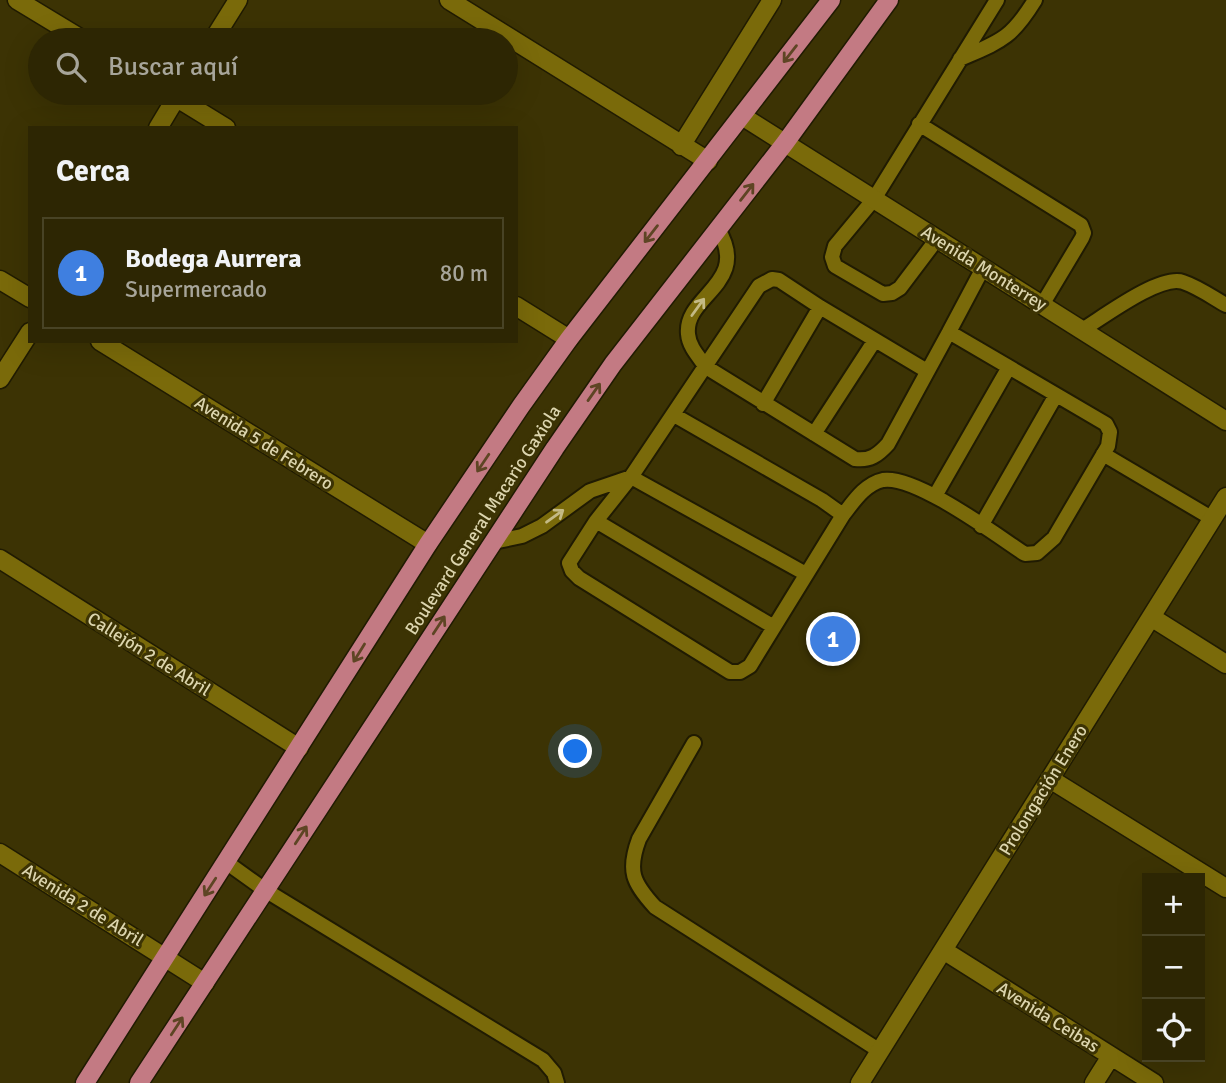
<!DOCTYPE html>
<html lang="es">
<head>
<meta charset="utf-8">
<style>
  :root { --surface:#2d2603; --page:#393212; --text:#f1f3f6; --muted:#a7a59a; --line:#484325; --accent:#a7b0fc }
  body { margin:0; font-family:Signika,sans-serif; background:var(--page); color:var(--text) }
  .controls { position:absolute; right:21px; bottom:21px; display:grid; overflow:hidden; border-radius:0px; box-shadow:0 7px 28px #0002 }
  .controls button { width:63px; height:63px; display:grid; place-items:center; padding:0; border:0; border-bottom:2px solid var(--line); background:var(--surface); color:var(--text); font:35px sans-serif }
  .you { position:absolute; left:576px; top:752px; width:24px; height:24px; margin:-18px; border:5px solid #fff; border-radius:50%; background:#1a73e8; box-shadow:0 0 0 10px #1a73e833 }
  .badge { display:grid; place-items:center; width:46px; height:46px; border-radius:50%; background:var(--accent); color:#fff; font-size:23px; font-weight:700 }
  .pin { position:absolute; translate:-50% -50%; border:4px solid #fff; box-shadow:0 2px 7px #0006 }
  .list { margin:0; padding:0; list-style:none }
  h2 { display:flex; justify-content:space-between; align-items:center; height:91px; margin:0; padding:0 28px; font-size:30px }
  h2 small { font-size:23px; font-weight:400; color:var(--muted) }
  .list li { display:grid; grid-template-columns:46px 1fr auto; gap:21px; align-items:center; box-sizing:border-box; height:112px; margin:0 14px 14px; padding:0 14px; border:2px solid var(--line); border-radius:0px }
  .list b { display:block; font-size:26px; white-space:nowrap }
  .list p { margin:0; font-size:23px; white-space:nowrap; color:var(--muted) }
  .list em { font-size:23px; font-style:normal; color:var(--muted) }
  .icon { flex:none; width:38px; height:38px; fill:none; stroke:currentColor; stroke-width:2; stroke-linecap:round; stroke-linejoin:round }
  .map { position:relative; flex:none; width:1226px; height:1083px; overflow:hidden }
  .search { position:absolute; background:var(--surface); box-shadow:0 7px 28px #0002; left:28px; top:28px; width:490px; height:77px; display:flex; align-items:center; gap:18px; box-sizing:border-box; padding:0 24px; border-radius:38px; color:var(--muted); font-size:26px }
  .panel { position:absolute; background:var(--surface); box-shadow:0 7px 28px #0002; left:28px; top:126px; width:490px; height:217px; border-radius:0px }
  .map>svg:first-child { display:block }
  .lines { fill:none; stroke-linecap:round; stroke-linejoin:round }
  .service-casing { stroke:#201b02; stroke-width:18 }
  .minor-casing { stroke:#201b02; stroke-width:21 }
  .primary-casing { stroke:#201b02; stroke-width:21 }
  .service { stroke:#7a6a0a; stroke-width:14 }
  .minor { stroke:#7a6a0a; stroke-width:18 }
  .primary { stroke:#c37a83; stroke-width:18 }
  .oneway { stroke:#5e4524 }
  .oneway2 { stroke:#c4ba85 }
  .labels { text-anchor:middle; dominant-baseline:central; stroke-width:6; stroke-linejoin:round; paint-order:stroke }
  .street-label { font-size:18px; fill:#dcd5ae; stroke:#3c3304 }
</style>
</head>
<body>
<div class="map">
<svg width="1226" height="1083" viewBox="0 0 1226 1083">
  <rect width="100%" height="100%" fill="#3c3304"/>
  <g class="lines">
    <defs>
      <path id="service" d="M960,59C1001,41 1011,39 1035,0
        M919,124L1081,225L1084,233L1082,238L1042,305
        M718,229C751,284 684,295 688,334C689,347 699,357 706,367L855,459C870,461 878,455 888,444L949,332
        M937,239L900,288L892,293L883,294L835,266L832,257L835,246L874,199L997,0
        M1082,330C1102,318 1160,274 1183,282C1198,287 1212,297 1226,305
        M763,404L820,307
        M674,415L822,500L843,515L750,666L740,672H730L579,578L572,571L569,563L596,521L631,477L759,286L772,279L779,280L820,307L927,371
        M814,434L875,340
        M1103,454L1213,519
        M935,496L1009,367
        M843,515C854,501 865,484 883,480C916,475 996,535 1025,554L1037,553L1054,538L1108,446L1110,432L1106,424L949,332L983,268
        M596,521L774,627
        M981,526L1056,395
        M493,542L522,536L542,526L590,491L631,477L806,574
        M694,743L639,839C627,871 633,883 655,907L880,1051
        M226,862L265,890L543,1060L554,1073L557,1083"/>
      <path id="minor" d="M17,0L83,40
        M449,0L708,161
        M213,40L238,0
        M169,93L226,128
        M742,116L1226,421
        M158,128L179,93
        M681,146L772,0
        M0,280L30,298
        M516,306L569,339
        M100,341L428,544
        M0,379L30,332
        M0,559L299,748
        M1151,617L1226,664
        M1050,779L1226,888
        M0,853L205,983
        M943,950L1154,1083
        M860,1083L1226,497
        M1094,1083L1111,1056"/>
      <path id="primary" d="M85,1083L428,544L521,406L569,339L831,0
        M139,1083L555,448L613,364L785,143L889,0"/>
    </defs>
    <use href="#service" class="service-casing"/>
    <use href="#minor" class="minor-casing"/>
    <use href="#primary" class="primary-casing"/>
    <use href="#service" class="service"/>
    <use href="#minor" class="minor"/>
    <use href="#primary" class="primary"/>
  </g>
  <defs><path id="oneway-shaft" d="M-6 0H5M1.5-3L5.5 0L1.5 3" fill="none" stroke-width="1.6" stroke-linecap="round" stroke-linejoin="round" transform="scale(1.75)"/></defs>
  <g class="oneway">
    <use href="#oneway-shaft" transform="translate(790 54) rotate(128)"/>
    <use href="#oneway-shaft" transform="translate(747 192) rotate(-52)"/>
    <use href="#oneway-shaft" transform="translate(651 234) rotate(128)"/>
    <use href="#oneway-shaft" transform="translate(594 392) rotate(-55)"/>
    <use href="#oneway-shaft" transform="translate(483 463) rotate(124)"/>
    <use href="#oneway-shaft" transform="translate(439 625) rotate(-57)"/>
    <use href="#oneway-shaft" transform="translate(359 653) rotate(122)"/>
    <use href="#oneway-shaft" transform="translate(301 835) rotate(-57)"/>
    <use href="#oneway-shaft" transform="translate(210 887) rotate(123)"/>
    <use href="#oneway-shaft" transform="translate(177 1026) rotate(-57)"/>
  </g>
  <g class="oneway2">
    <use href="#oneway-shaft" transform="translate(698 307) rotate(-54)"/>
    <use href="#oneway-shaft" transform="translate(555 516) rotate(-36)"/>
  </g>
  <g class="labels">
    <g class="street-label">
      <text transform="translate(984 268) rotate(32)">Avenida Monterrey</text>
      <text transform="translate(264 443) rotate(32)">Avenida 5 de Febrero</text>
      <text transform="translate(483 520) rotate(-57)">Boulevard General Macario Gaxiola</text>
      <text transform="translate(149 654) rotate(32)">Callejón 2 de Abril</text>
      <text transform="translate(1043 790) rotate(-58)">Prolongación Enero</text>
      <text transform="translate(83 905) rotate(32)">Avenida 2 de Abril</text>
      <text transform="translate(1048 1017) rotate(32)">Avenida Ceibas</text>
    </g>
  </g>
</svg>
<div class="controls">
<button>+</button>
<button>−</button>
<button><svg class="icon" aria-label="locate" viewBox="0 0 24 24"><circle cx="12" cy="12" r="6"/><path d="M12 2v4M12 18v4M2 12h4M18 12h4"/></svg></button>
</div>
<div class="you"></div>
<div class="pin badge" style="left:833px;top:639px;background:#3f7fe0">1</div>
<div class="search"><svg class="icon" aria-label="search" viewBox="0 0 24 24"><circle cx="10" cy="10" r="6"/><path d="M15 15l6 6"/></svg>Buscar aquí</div>
<section class="panel">
<h2>Cerca<small></small></h2>
<ul class="list">
<li><span class="badge" style="background:#3f7fe0">1</span><div><b>Bodega Aurrera</b><p>Supermercado</p></div><em>80 m</em></li>
</ul>
</section>
</div>
</body>
</html>
